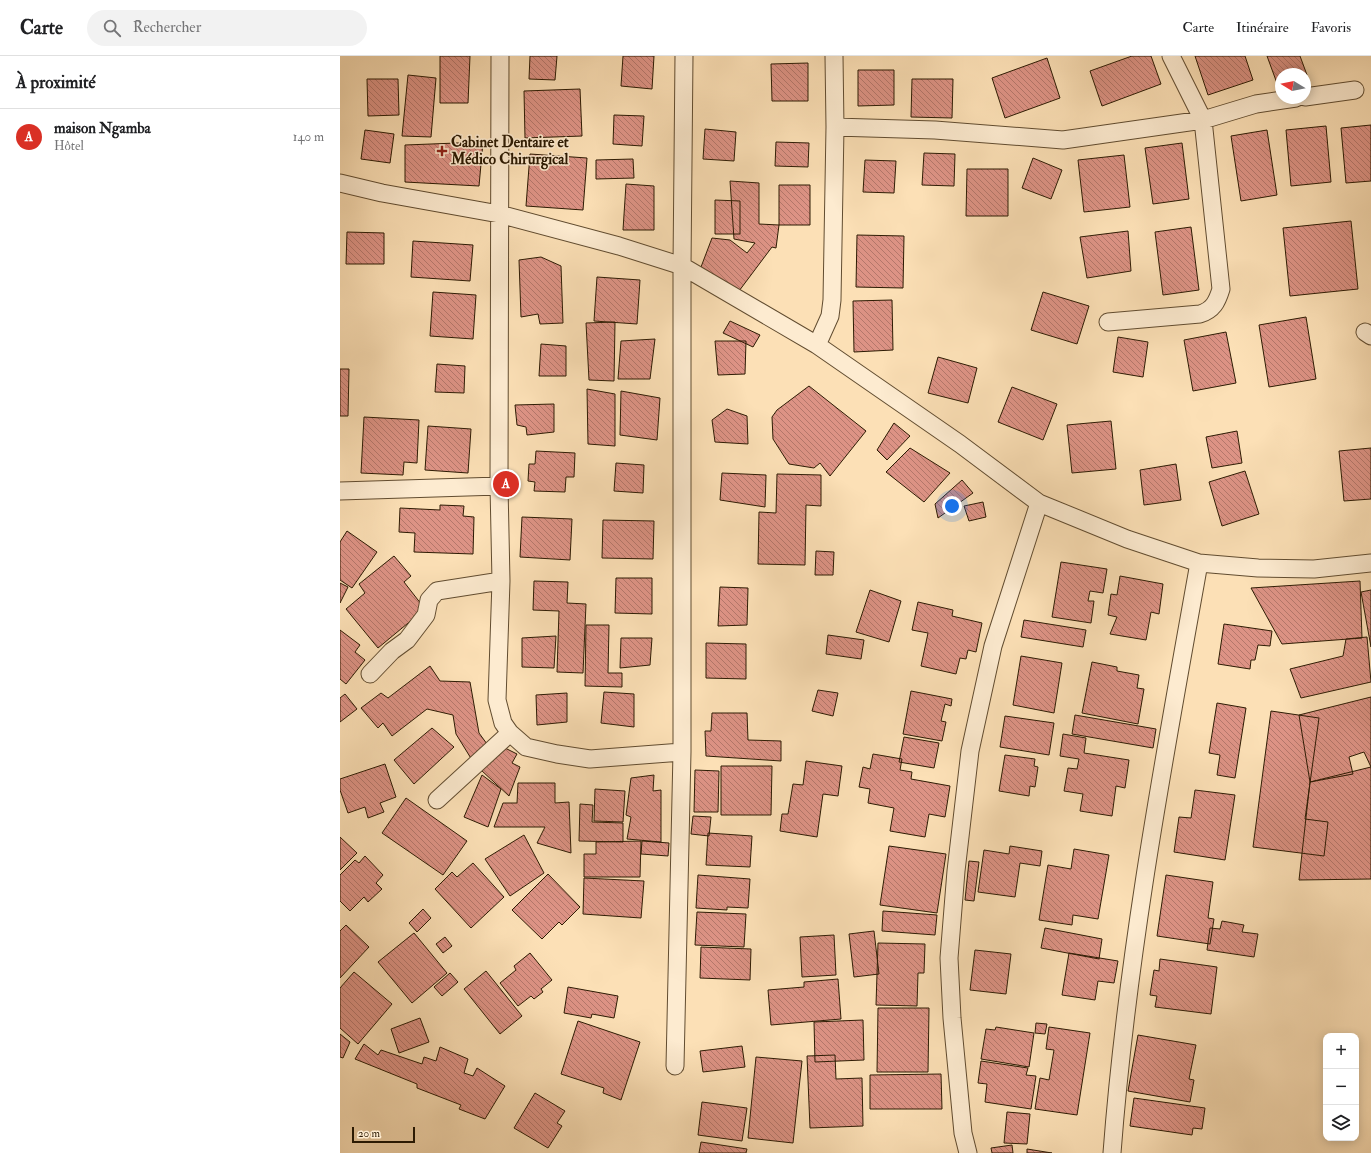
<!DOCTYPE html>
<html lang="fr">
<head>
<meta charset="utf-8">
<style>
  :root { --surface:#fff; --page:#f2f2f2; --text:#202124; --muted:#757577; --line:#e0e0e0; --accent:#d93025 }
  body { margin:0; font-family:"IM FELL Double Pica",serif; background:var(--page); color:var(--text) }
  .controls { position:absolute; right:12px; bottom:12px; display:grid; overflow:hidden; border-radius:8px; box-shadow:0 2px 10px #0003 }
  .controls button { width:36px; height:36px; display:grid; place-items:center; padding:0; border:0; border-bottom:1px solid var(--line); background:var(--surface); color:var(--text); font:20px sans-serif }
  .compass { position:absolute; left:935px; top:12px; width:36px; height:36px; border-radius:50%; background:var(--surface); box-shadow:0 2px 10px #0003; rotate:280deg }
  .scale { position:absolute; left:12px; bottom:10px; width:63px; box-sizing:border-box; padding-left:4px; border:2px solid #2d1b03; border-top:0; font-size:11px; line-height:14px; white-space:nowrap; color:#2d1b03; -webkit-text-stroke:3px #fdebd0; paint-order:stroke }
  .you { position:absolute; left:612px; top:450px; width:14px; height:14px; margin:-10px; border:3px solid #fff; border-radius:50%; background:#1a73e8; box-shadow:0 0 0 6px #1a73e833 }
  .badge { display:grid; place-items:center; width:26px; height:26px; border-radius:50%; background:var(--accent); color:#fff; font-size:13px; font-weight:700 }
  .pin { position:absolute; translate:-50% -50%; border:2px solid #fff; box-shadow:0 1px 4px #0006 }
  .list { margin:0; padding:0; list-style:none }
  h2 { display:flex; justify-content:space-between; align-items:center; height:52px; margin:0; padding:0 16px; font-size:17px }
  h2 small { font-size:13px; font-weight:400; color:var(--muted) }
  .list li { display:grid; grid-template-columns:26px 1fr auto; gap:12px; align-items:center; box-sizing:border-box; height:56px; padding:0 16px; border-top:1px solid var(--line) }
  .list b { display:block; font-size:15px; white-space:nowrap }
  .list p { margin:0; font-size:13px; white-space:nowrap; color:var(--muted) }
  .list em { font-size:13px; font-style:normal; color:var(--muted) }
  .icon { flex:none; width:22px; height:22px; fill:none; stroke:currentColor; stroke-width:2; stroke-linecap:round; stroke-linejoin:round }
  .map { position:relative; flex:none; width:1031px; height:1097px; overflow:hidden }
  header { display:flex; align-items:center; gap:24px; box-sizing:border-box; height:56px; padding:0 20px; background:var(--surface); border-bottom:1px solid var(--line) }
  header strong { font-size:19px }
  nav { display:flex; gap:22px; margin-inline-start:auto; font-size:14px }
  .search { width:280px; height:36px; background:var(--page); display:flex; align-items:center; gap:10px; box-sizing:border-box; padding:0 14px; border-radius:22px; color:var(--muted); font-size:15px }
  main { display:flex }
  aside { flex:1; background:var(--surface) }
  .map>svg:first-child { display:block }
  .building { fill:url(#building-back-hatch); stroke:#2d1b03 }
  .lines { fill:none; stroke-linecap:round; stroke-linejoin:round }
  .street-casing { stroke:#614c30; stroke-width:19 }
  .street { stroke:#fdebd0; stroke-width:17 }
  .poi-dot { fill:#8f2418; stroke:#fdebd0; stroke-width:1.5 }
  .labels { text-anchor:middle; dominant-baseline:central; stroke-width:3; stroke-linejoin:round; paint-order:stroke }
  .poi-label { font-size:15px; font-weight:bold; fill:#2d1b03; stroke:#fdebd0; text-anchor:start }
</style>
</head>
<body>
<header>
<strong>Carte</strong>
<div class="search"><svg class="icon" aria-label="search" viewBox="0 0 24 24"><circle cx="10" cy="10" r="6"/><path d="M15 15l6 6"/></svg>Rechercher</div>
<nav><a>Carte</a><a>Itinéraire</a><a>Favoris</a></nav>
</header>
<main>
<aside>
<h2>À proximité<small></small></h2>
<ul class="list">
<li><span class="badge">A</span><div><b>maison Ngamba</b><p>Hôtel</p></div><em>140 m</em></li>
</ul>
</aside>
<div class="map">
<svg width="1031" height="1097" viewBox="0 0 1031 1097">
  <defs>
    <pattern id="building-back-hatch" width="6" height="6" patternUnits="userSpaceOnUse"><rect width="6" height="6" fill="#dd9385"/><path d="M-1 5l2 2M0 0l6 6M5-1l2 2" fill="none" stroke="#b4776b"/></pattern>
  </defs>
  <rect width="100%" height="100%" fill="#fce0b6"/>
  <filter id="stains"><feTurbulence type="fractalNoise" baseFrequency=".005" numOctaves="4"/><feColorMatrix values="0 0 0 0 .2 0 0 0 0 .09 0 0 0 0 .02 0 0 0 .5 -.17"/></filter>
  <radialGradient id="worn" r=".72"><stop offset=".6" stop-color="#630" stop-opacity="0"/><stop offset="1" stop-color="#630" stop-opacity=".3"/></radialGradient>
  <path class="building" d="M100,0H130L128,47H100Z
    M190,0H217L215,24L189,23Z
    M283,0H314L312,33L281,30Z
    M792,0H811L821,28L762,50L750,15Z
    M855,0H905L913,24L868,39Z
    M927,0H960L967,19L941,18V29L938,30Z
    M707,2L720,42L665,62L652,22Z
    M468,7V45H432L431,8Z
    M518,14H554V49L518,50Z
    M68,19L96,22L91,81L62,80Z
    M27,23H58L59,59L28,60Z
    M572,23H613L612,62L571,61Z
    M240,33L242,80L185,82L184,35Z
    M274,59L304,60L302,90L273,88Z
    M1031,69V125L1006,127L1001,72Z
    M986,70L991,126L951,130L946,74Z
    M365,73L396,76L394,105L363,103Z
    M25,74L54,78L50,107L21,103Z
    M927,74L937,139L901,145L891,80Z
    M143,86L139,130L65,126V89Z
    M436,86L469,87L468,111L435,110Z
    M842,87L849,143L813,148L805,92Z
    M584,97L615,98L614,130L582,129Z
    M190,98L247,102L243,154L186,150Z
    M784,99L790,151L744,156L738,104Z
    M693,102L722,114L711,143L682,132Z
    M293,103L294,122L256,123V104Z
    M525,104L556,105L554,137L523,136Z
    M627,113H668V160H626Z
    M390,125L419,127V168L439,169L436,192L432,191L399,235L361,211L372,182L390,184L407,197L415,187L394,183Z
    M286,128L314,130V174H283Z
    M439,129H470V169H439Z
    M375,144L400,145V178H375Z
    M1011,165L1018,233L950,240L943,172Z
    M851,171L859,234L823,239L815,176Z
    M788,175L791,215L747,222L740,181Z
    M7,176L44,177V208H6Z
    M517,179L564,180L563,232L516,231Z
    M73,185L133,189L130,225L71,221Z
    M201,201L221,210L223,267L200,268L198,258L181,261L179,204Z
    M257,221L300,224L297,268L254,265Z
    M93,236L136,239L133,283L90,280Z
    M703,236L749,250L737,288L691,274Z
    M552,244L553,294L514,296L513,245Z
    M966,261L976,323L929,331L919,269Z
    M390,265L420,279L413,291L383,277Z
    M275,266L274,325L249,324L246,267Z
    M886,276L896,327L853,335L844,284Z
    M778,281L808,286L803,321L773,316Z
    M315,283L310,323H278L281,285Z
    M375,285H406L405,318L378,319Z
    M201,288L226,290V320H199Z
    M598,301L637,312L628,347L588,337Z
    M97,308L125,310L124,337L95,336Z
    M0,313H9L8,360H0Z
    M469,330L526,375L490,420L480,407L474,412L449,408L433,383L432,361L437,354Z
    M672,331L717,348L703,384L658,366Z
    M247,333L275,338V390L248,388Z
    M281,335L320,342L317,384L280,379Z
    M214,348V376L187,379L186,371L177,369L175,349Z
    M387,353L407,360L408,388L375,386L372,364Z
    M24,361L79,364L77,407L64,406L63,419L21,417Z
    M771,365L776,413L732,417L727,369Z
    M554,367L570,380L547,404L537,394Z
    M88,370L131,373L128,417L85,414Z
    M897,375L902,407L872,412L866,381Z
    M570,392L610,417L584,446L546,416Z
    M1031,392V443L1004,445L999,395Z
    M196,395L235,397L234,421H226L225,436L194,435L195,426L188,425L189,408H195Z
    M276,407L304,409L303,437L274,435Z
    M836,408L841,444L804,449L800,414Z
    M905,415L919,458L882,470L869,426Z
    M382,417L426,419L425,451L380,444Z
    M437,418L481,419V450L466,449L465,509L418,508L419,456L436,457Z
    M622,424L633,437L598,462L595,448Z
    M643,446L646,461L629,465L624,450Z
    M100,449L124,450L123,460L134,461L133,498L74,496L75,477L59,476L60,452L100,454Z
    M182,461L232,463L230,504L180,501Z
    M263,464L314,465L313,503L262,502Z
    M7,475L37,496L12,532L0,524V486Z
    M476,495L494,496L493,519H475Z
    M54,500L71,520L64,526L85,553L38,592L6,553L25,537L19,528Z
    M721,506L767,513L763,537L750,535L748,545H754L751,567L712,561Z
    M780,520L823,528L819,558L811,556L806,584L770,578L777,561L768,559L771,538L777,539Z
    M276,522H312V558L275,557Z
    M194,525L228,526L227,547L246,548L243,617L217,616L219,555L193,554Z
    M1020,525L1022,582L942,588L911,532Z
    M0,527L8,531L0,547Z
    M380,531L408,532L407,569L378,570Z
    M530,534L561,545L549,586L516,576Z
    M1031,534V591L1021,536Z
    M578,546L613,554L612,560L642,567L636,596L628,594L626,603L620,602L616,618L581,610L588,577L572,574Z
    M684,564L746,574L743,591L681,581Z
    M884,568L932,575L930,590L918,589L915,604H911L910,613L878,608Z
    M246,569H269L268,617H282V631L245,630Z
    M0,574L20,589L15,596L25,604L6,628L0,623Z
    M488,579L524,584L521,603L486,598Z
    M216,580L214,612L182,611V582Z
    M1027,581L1031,626L961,642L950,613L1003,600L1006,583Z
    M281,582H312L310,609L280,612Z
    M366,587L406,588V623L366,622Z
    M681,600L722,607L714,657L673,649Z
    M752,606L777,611V615L799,619L797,632L804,633L798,668L742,657Z
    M90,610L100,625L130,626L139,677L147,688L132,704L116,678L113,659L87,653L52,680L43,667L38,672L21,652L41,637L48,642Z
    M478,634L498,637L493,660L472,655Z
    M571,635L612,643L611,650L605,648L601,665L606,666L602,685L563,678Z
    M264,636L294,638V671L261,667Z
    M227,637V666L197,669L196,639Z
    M5,638L17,653L0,666V642Z
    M1031,641V711L1024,696L1009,701L1013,718L970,726L959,659Z
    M877,647L906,652L895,722L877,719L880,699L869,697Z
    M931,655L979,662L965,763L988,766L984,800L913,791Z
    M372,657H407L408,684L441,685V705L366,700L365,675H371Z
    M735,659L816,673L813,692L732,678Z
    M665,660L714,667L709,699L660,691Z
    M92,672L114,691L74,728L54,704Z
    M723,678L746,682L744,697L789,704L785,732L776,730L772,760L740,755L743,738L724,735L728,712L737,713L739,703L720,700Z
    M564,681L599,687L594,712L559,706Z
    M161,690L177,698L172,707L180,711L169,740L141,714Z
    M533,698L562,703L560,714L572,716L571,723L610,730L605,761L589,758L585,781L550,775L554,752L528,747L530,733L519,731L523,711L530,713Z
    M665,699L695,703L694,710L698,711L695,731L690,730L689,740L659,735Z
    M466,705L502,710L498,740L483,738L477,781L440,775L442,758H448L453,728L463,729Z
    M45,708L56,741L40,747L44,756L28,762L25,751L8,757L0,734V723Z
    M381,710H432L431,759H381Z
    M1031,711V823L959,824L970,726Z
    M355,714L379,715L378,756H354Z
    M142,719L161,733L148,771L124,761Z
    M314,719L313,735L321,734V786L287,783L291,761L286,759L291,722Z
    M178,727H215V747L229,746L231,797L197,787L205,771H154L163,747H177Z
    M255,733L285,735L283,766L254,765Z
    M855,734L895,739L885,804L834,796L839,761L851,762Z
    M66,742L127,785L103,819L42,777Z
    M240,748L253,749L252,766L283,767V786L239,785Z
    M353,760L371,761L369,780L351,778Z
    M368,777L412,780L410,811L366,809Z
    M184,779L204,817L170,840L145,803Z
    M0,781L17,797L0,814Z
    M301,785L300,821H244V798H256V786Z
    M302,785L329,787L328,800L301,798Z
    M549,790L606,798L597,857L540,849Z
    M670,790L702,795L700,810L680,807L675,841L638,836L644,794L669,798Z
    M734,793L769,799L758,863L733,859L732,869L699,864L708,809L731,813Z
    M25,800L43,819L36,827L42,833L28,846L24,841L10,855L0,845V819L15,804L19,807Z
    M629,805L639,806L634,845L625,844Z
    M133,807L164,841L131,872L95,833L112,816L117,821Z
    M208,818L240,851L222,869L219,866L202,883L172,854Z
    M358,819L410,823L408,852L387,851V854L356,852Z
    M826,819L873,826L868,862L874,863L870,888L817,880Z
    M244,822L304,825L301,862L243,858Z
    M83,853L91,862L77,876L69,867Z
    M543,855L597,859L595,879L542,875Z
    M357,856L406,858L404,891L355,889Z
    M882,865L904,869L902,876L918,878L914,901L867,894L870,872L880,873Z
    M6,869L29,891L0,922V875Z
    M705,872L762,883L759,903L701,892Z
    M534,875L539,918L514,921L509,878Z
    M74,877L107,917L72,947L38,906Z
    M494,879L496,919L462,921L460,881Z
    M105,881L112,890L103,897L96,888Z
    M538,887L585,888L584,917H578L577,950L536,949Z
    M361,891L411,893L410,924L360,922Z
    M635,894L671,898L666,938L630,934Z
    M190,897L212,924L201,933L203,936L194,943L191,940L178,950L160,927L176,914L174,910Z
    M729,897L778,905L774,927L758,925L755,944L722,939Z
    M820,903L877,911L871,958L815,951L817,940L810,939L814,914L819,915Z
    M146,915L182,960L160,978L124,933Z
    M14,916L52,948L18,988L0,972V932Z
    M110,917L118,926L102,940L94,931Z
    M498,923L501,963L431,969L428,934L464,931V926Z
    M228,931L278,940L274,962L252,958L251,962L224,957Z
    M538,952H589L588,1016H537Z
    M80,962L89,986L59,997L51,973Z
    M523,964L524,1004L475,1006L474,966Z
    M238,965L300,986L281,1044L263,1037L264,1032L221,1018Z
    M696,967L707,968L705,978L695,977Z
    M656,971L694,977L689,1011L641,1003L646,973L655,974Z
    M709,971L750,977L737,1059L695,1053L700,1022L709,1024L714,994L706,993Z
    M0,978L10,986L3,1002L0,1001Z
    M798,979L856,989L849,1023L854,1024L850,1046L788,1035Z
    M24,988L38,999L41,994L82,1008L84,1001L96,1005L100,991L128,1003L124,1017L133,1020L137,1012L165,1030L145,1063L119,1053L121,1049L77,1032V1028L15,1003Z
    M402,990L405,1011L363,1016L360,995Z
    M495,999L496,1023L522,1022L523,1070L470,1072L467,1000Z
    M416,1001L462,1005L453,1087L408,1082Z
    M641,1005L688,1012L686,1019L696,1020L691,1053L645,1046L647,1028L638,1027Z
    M601,1018L602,1053H530V1019Z
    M195,1037L225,1055L217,1067L222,1070L208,1092L174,1072Z
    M794,1042L865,1052L862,1073L853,1072L852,1079L790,1070Z
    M362,1046L407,1052L402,1085L358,1079Z
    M667,1056L690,1058L687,1088L664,1087Z
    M361,1086L407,1093L406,1097H359Z
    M672,1089L673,1097H652L651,1092Z
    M687,1093L712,1097H687Z"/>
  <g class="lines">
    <defs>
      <path id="street" d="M160,0L159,430L161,525L157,644L163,667L170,677L186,691L217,698L250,703L342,696
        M965,41L1015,34
        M495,71L595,74L723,84L863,64L916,48L956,42
        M0,127L42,137L159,158L279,190L342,210L477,289L620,388L699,447L787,483L859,507L918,512L974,513L1031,507
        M768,266L860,258C873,254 877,246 881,233L863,64L831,0
        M1025,276L1031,280
        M477,289L490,260L492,244L495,71L494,0
        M0,435L159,430
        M30,618L52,595L67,584L86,559L89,544L97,535L161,525
        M97,744L170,677
        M335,1010L342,696V210L344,0
        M628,1097L623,1077L612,962L609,902L616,815L630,695L653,590L699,447
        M772,1097C787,899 824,703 859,507"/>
    </defs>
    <use href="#street" class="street-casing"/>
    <use href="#street" class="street"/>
  </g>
  <path class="poi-dot" d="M100 89h4v4h4v4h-4v4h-4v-4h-4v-4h4z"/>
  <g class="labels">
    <g class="poi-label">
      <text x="111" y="86">Cabinet Dentaire et<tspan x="111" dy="17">Médico Chirurgical</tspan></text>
    </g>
  </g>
  <rect width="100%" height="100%" filter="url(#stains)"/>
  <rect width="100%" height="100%" fill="url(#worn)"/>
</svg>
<div class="controls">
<button>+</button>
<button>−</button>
<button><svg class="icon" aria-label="layers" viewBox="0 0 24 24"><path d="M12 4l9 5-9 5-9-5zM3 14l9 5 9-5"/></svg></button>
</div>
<svg class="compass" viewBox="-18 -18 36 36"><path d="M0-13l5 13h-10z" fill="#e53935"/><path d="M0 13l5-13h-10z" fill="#757577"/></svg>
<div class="scale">20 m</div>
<div class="you"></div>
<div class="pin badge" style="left:166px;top:428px">A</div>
</div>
</main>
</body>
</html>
